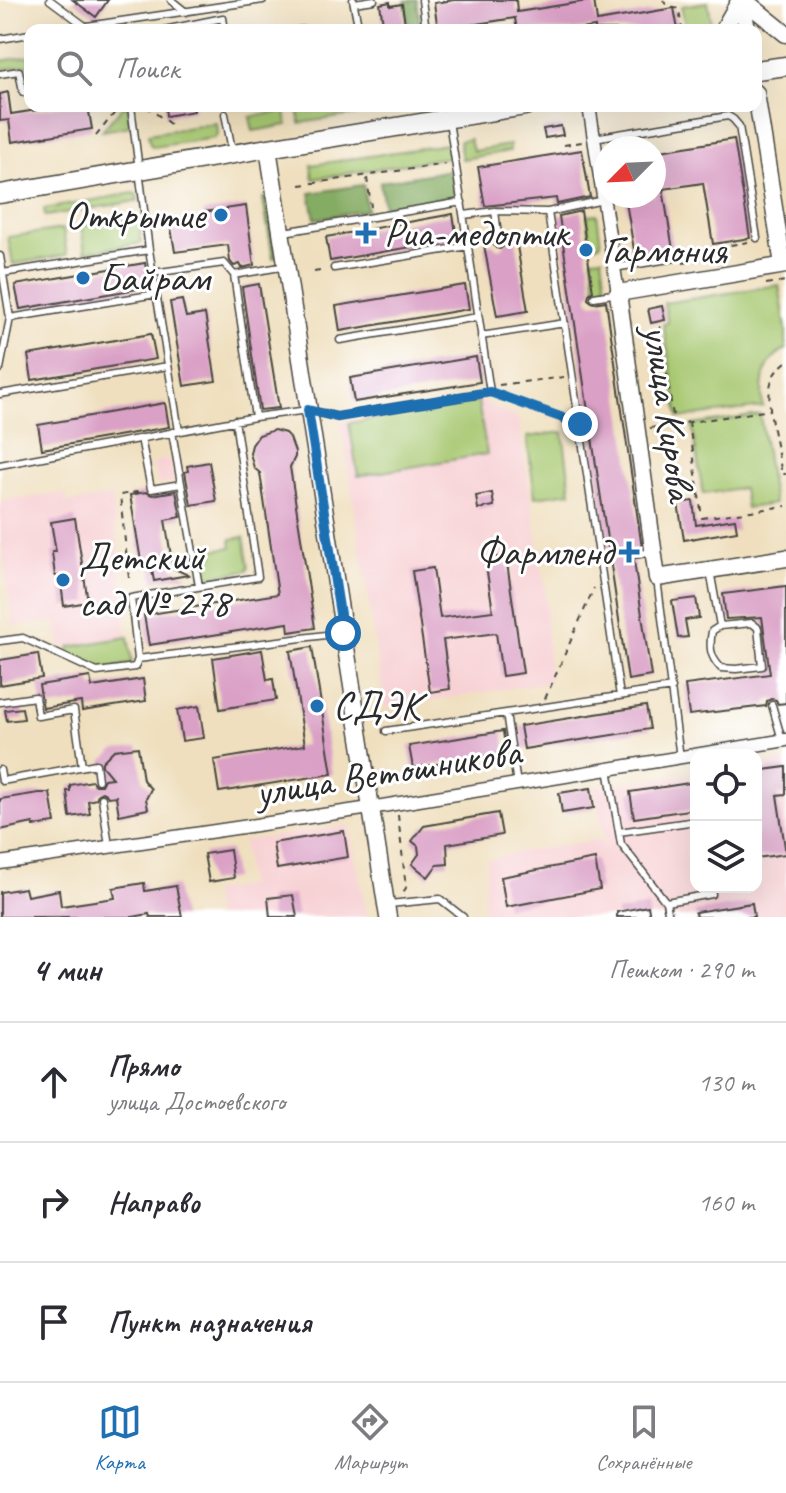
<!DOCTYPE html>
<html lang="ru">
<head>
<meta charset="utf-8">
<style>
  :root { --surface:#fff; --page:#f2f2f3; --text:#2b2b33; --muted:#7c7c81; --line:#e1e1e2; --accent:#1f6fb2 }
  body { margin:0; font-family:Caveat,sans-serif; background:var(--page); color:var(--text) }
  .controls { position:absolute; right:24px; bottom:24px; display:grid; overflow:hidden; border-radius:16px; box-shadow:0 8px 32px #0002 }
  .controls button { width:72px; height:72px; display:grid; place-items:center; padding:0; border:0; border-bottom:2px solid var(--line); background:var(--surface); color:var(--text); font:40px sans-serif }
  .compass { position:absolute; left:594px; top:136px; width:72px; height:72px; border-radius:50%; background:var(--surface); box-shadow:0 8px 32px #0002; rotate:246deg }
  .stop { position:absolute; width:24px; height:24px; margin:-18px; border:6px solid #1f6fb2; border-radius:50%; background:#fff }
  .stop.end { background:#1f6fb2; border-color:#fff; box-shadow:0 2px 8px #0008 }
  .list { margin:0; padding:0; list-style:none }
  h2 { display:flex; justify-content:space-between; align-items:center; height:104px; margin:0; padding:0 32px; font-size:34px }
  h2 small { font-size:26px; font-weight:400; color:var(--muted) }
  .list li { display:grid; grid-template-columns:52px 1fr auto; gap:24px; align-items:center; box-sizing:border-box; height:120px; padding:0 32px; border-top:2px solid var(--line) }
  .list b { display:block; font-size:30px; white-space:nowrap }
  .list p { margin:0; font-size:26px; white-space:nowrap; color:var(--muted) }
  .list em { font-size:26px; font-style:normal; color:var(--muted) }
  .icon { flex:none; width:44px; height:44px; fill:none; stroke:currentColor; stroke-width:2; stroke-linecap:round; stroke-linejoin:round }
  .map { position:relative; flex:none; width:786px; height:917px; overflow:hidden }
  .search { position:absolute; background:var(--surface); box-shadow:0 8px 32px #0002; left:24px; right:24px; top:24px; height:88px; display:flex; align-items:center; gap:20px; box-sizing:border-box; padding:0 28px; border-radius:16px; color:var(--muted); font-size:30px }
  .sheet { height:464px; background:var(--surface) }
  nav { display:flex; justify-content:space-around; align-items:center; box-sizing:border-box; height:112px; border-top:2px solid var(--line); background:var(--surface); font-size:22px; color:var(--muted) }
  nav a { display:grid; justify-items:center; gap:4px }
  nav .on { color:var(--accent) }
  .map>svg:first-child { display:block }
  .built { fill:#f7cfd2 }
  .green { fill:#a7c871; stroke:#697a4e; stroke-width:2 }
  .forest { fill:#85ac63; stroke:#586c47; stroke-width:2 }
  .building { fill:#daa0c6 }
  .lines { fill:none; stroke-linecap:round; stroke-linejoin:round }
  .lane-casing { stroke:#484641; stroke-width:9 }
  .street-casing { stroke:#484641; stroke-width:15 }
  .secondary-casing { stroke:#484641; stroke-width:19 }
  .primary-casing { stroke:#484641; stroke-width:21 }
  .path { stroke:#484641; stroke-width:2; stroke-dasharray:6 6; stroke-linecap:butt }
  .lane { stroke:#fff; stroke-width:6 }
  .street { stroke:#fff; stroke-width:12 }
  .secondary { stroke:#fff; stroke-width:16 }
  .primary { stroke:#fff; stroke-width:18 }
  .route { stroke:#1f6fb2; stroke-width:10 }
  .poi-dot { fill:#1f6fb2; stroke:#fff; stroke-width:3 }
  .labels { text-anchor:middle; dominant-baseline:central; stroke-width:6; stroke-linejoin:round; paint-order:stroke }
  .poi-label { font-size:40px; fill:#2b2b2b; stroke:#fff; text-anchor:start }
  .street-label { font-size:40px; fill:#2b2b2b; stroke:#fff }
</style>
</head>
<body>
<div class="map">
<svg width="786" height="917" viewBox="0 0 786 917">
  <rect width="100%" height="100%" fill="#fff"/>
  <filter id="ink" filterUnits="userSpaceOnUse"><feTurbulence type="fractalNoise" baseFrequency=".0125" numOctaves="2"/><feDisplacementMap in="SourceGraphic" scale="16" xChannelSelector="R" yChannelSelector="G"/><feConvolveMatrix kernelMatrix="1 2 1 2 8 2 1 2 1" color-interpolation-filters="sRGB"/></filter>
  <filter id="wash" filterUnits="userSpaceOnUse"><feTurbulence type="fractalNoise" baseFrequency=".006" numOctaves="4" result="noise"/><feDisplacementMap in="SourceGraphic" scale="32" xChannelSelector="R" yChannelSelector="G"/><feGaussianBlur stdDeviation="1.8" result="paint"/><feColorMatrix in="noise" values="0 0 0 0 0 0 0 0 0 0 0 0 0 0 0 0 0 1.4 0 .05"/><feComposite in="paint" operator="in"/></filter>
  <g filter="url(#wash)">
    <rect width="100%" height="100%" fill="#efdfbe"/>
    <path class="built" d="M478,399L518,418L545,586L549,682L385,708L341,422Z
      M170,459L174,482L158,485L155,469L149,470L159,460Z
      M66,493L67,503L112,496L127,636L60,647L56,622L13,626L0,538V501Z
      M786,761V917H486L485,909L483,907L487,860L513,853L600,839L606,849L594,787L696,773V887H756V765Z
      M349,825L367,917H215L212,892L248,885L243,841Z"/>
    <path class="green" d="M708,2L712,27L686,30L681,6Z
      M30,56V68L29,65L0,70V61Z
      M123,106H128L130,126L102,131Z
      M307,106H412L300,123L298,107Z
      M285,111L287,125L253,131L250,117Z
      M216,123L217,134L214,138L153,147L150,144L148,134Z
      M470,139L473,151L510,145V151L462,159L459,141Z
      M447,144L449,157L313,179L311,165Z
      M133,193L137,195L138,201L45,216L44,209Z
      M597,214L601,244L591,246L587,215Z
      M138,217L142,243L85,252L81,226Z
      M63,229L67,255L13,264L8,237Z
      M602,257L606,287L596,288L592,258Z
      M779,285L786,329V349C763,360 760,384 763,407L679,418L663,324L668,323L664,303Z
      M478,402L487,454L358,476L349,423Z
      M760,415L774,504L746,508L743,488L703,494L692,425Z
      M563,432L571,492L535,497L527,437Z
      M244,537L249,566L248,570L208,577L205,574L202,558L213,556L212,550L232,547L231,539Z
      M128,637L132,662L130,664L97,670L72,657L69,647Z"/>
    <path class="forest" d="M417,0L421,30H409L405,1Z
      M451,170L455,196L384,207L380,182Z
      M363,185L367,210L315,219L310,193Z
      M268,197L277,257L273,258L263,198Z"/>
    <g id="blocks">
      <path class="building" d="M73,0H108L96,17Z
        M454,0H516L517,12L594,0L597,21L674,8L678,30H595V27L573,30H517L515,18L438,30L434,3Z
        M390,2V6L402,4L406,30H384L380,4Z
        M8,92L11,114L62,106H88L92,129L12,142L9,120L0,121V94Z
        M165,106H194V111L166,116Z
        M561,126L563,135L545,138L543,129Z
        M734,139L750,238L713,244L703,183L663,189L673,250L635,256L625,196H654V152Z
        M582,150L590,197L557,204L556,198L485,206L478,167Z
        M246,206L254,265L242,268L240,264L234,266L230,261L228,245L175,252L170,222L204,217L203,212Z
        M581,211L593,291L589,294L588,299L593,303L606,301L642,548L630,550L627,555L629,559L634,561L651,676L628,680L559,216Z
        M453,214L457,239L330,261L326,237Z
        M516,240L528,311L497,316L484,245L493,244L496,248L500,249L504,246L505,242Z
        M145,263L149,287L20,309L15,285Z
        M259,284L279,408L260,410L242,287Z
        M465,285L469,309L340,331L336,306Z
        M182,300L186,317L205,314L216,381L184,386L170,302Z
        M662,306L665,320L651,323L648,309Z
        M151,334L156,359L32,380L28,355Z
        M476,357L480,382L354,402L350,378Z
        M165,403L169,427L42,449L38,425Z
        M274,430L285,433L290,438L295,452V457L290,467L315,628L289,632L288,623L149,645L144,615L278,594L260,473L254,468L250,453L252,445L259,435Z
        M209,462L216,501L191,505L185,472L188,471L187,466Z
        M176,491L181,517L165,520L173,568L188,575L154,581L151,565L142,567L130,495L146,492L152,495Z
        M492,493L494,506L478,509L476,496Z
        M693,501L696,525L735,519L737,531L684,540L678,503Z
        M75,518L88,602L64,606L60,576H55L52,552H56L51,522Z
        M506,556L523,673L502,676L496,633L443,640L450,689L430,692L412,571L433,568L440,618L493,611L485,559Z
        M786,586V703L778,704L776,700L771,699L767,701L766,706L689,715L685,685L770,674L762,617L726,619L723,594Z
        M696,598L699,618L685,620L688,637L678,638L672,601Z
        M312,647L332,774L219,792L214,760L305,745L290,651Z
        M262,650L267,680L273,679L276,700L220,709L213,658Z
        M38,654L42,678L0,685V660Z
        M90,677L92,687L143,679L146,701L82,711L81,702L43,708L39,685Z
        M199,706L204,738L182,741L177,710Z
        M646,706L650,729L524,749L520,726Z
        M22,708L24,719L7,721L5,710Z
        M503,731L506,753L413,768L409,746Z
        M138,747L143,780L151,789L146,799L148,809L119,815L116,796L108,797L106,794L102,792L98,794L96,799L88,801L90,814L70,817L67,791H70V785L92,781L95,785H101L104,779L112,778L102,766V762L114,750Z
        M786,767V794L777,795L786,854L756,858V771Z
        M696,782V809L634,818L630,792Z
        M591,788L594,808L562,813L559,793Z
        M39,793H50L55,823L33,826V823L0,830V799Z
        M498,813L502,835L447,844L448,864L437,865L428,877L412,864L419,854L418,846L412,841L424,826Z
        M344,831L348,857L277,869L273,843Z
        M230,850L234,878L209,882L204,854Z
        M595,859L600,889L506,907L501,877Z
        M144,883L145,891L176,886L182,917H150L149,914L133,917H0V892L25,888L27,896L59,890L61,906L115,898L113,888Z
        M293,895L297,917H270L268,898Z
        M752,903L754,917H696L695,912Z
        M648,906L650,917H617V912Z"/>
    </g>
  </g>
  <g filter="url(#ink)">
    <use href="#blocks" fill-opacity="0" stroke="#484641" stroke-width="2"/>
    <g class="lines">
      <defs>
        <path id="lane" d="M50,0L85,26
          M171,0L186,12
          M353,0L359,30
          M422,0L426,30
          M354,3L374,0
          M60,30L263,0
          M164,30L223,18L225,30
          M299,30H307
          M0,39L30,34
          M0,74L19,71L23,92L30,90
          M131,106L149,250L179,431
          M225,114L232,150
          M594,138L728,116L733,119L739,126L757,238
          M495,211L499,243
          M548,212L620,696
          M464,215L495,211L548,212L603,200
          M284,232L462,202
          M0,256L10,318L156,294
          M334,268L468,246
          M614,268L675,258
          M3,273L149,250
          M153,273L224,263L234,275L286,266
          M234,275L255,417
          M594,297L618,293
          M481,336L565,323
          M340,340L478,317
          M0,369L10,318
          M0,394L168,366
          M235,420L258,577L131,598L138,659L341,633
          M172,432L199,586
          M141,438L151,489L181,484
          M0,465L255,417L308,410L337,417L490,392L449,121
          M633,555L653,552
          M710,570L720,626L712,631C709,647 710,657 721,668L736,669L762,666L758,628L752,623L720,626
          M657,579L680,758
          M0,641L23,638L97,672L135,667L138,659
          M0,702L35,697L38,716L74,710L82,766
          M772,705L782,740
          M506,713L517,784
          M386,731L672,688
          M608,769L621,844L666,902L669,917
          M0,770L2,781L96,764L98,780
          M102,798L109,846
          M619,832L696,821
          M666,902L712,894L711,887
          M389,904L440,899L463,917"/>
        <path id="street" d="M589,106L618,293
          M0,863L370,808L786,740"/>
        <path id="secondary" d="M742,0L747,30
          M744,0L786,34
          M723,30L740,0
          M756,93L783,265
          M268,148L388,917
          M786,265L618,293L657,578L786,558"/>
        <path id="primary" d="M756,70L786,66
          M0,194L268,148L525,106"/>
      </defs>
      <use href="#lane" class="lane-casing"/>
      <use href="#street" class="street-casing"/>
      <use href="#secondary" class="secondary-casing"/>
      <use href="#primary" class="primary-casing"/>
      <path class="path" d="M663,0L667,6L679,9L682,30
        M146,106L170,124
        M96,136L120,106
        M564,145L582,142
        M367,178L371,207
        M300,185L446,164
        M683,263L712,258
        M718,264L715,259L712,248L748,242
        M314,272L325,270
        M766,284L786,281
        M660,326L674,423
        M786,362C779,368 773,373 771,383C765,404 778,451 782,474H786
        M499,385L564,377
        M498,395L571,421
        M689,422L702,518L786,506
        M650,428L771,410
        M129,578L120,495L143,491
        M545,699L594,588
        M398,815L406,888L401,895"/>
      <use href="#lane" class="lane"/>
      <use href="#street" class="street"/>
      <use href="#secondary" class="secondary"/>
      <use href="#primary" class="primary"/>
    </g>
  </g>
  <g class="lines" filter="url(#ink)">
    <path class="route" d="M343,633L308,410L337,417L490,392L580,424"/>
  </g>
  <g class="poi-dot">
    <circle cx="221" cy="215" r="8"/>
    <path d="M362 221h8v8h8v8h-8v8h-8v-8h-8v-8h8z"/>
    <circle cx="586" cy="250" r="8"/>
    <circle cx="83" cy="278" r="8"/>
    <path d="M625 540h8v8h8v8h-8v8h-8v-8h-8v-8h8z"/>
    <circle cx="63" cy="580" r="8"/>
    <circle cx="317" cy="706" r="8"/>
  </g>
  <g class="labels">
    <g class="poi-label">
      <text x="205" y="215" text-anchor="end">Открытие</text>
      <text x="384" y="233">Риа-медоптик</text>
      <text x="602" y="250">Гармония</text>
      <text x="99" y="278">Байрам</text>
      <text x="613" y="552" text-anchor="end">Фармленд</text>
      <text x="79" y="557">Детский<tspan x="79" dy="46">сад № 278</tspan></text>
      <text x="333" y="706">СДЭК</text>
    </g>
    <g class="street-label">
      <text transform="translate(669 413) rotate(82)">улица Кирова</text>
      <text transform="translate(388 772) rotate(-9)">улица Ветошникова</text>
    </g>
  </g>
</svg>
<div class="controls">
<button><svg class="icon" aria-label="locate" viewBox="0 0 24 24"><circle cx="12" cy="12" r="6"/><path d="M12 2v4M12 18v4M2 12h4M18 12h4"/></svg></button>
<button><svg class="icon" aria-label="layers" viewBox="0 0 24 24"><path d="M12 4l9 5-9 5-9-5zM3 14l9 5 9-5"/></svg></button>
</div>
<svg class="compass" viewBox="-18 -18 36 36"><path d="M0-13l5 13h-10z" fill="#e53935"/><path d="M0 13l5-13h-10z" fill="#7c7c81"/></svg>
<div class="stop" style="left:343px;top:633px"></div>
<div class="stop end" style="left:580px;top:424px"></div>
<div class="search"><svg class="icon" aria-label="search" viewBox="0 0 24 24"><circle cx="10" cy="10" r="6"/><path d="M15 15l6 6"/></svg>Поиск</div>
</div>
<section class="sheet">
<h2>4 мин<small>Пешком · 290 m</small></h2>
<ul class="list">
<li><svg class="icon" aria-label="ahead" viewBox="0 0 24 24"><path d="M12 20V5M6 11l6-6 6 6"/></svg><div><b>Прямо</b><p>улица Достоевского</p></div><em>130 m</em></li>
<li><svg class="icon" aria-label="right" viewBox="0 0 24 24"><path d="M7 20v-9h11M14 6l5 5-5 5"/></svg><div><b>Направо</b></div><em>160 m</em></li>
<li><svg class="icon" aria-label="arrive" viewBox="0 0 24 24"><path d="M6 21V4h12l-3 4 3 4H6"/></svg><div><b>Пункт назначения</b></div></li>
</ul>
</section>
<nav>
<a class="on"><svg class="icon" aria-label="map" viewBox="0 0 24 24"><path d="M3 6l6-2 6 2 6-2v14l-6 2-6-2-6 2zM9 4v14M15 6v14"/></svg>Карта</a>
<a><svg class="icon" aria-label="directions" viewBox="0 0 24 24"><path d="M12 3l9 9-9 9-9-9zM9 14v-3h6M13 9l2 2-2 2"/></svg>Маршрут</a>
<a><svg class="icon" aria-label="saved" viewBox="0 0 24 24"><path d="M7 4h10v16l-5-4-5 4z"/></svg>Сохранённые</a>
</nav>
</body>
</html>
